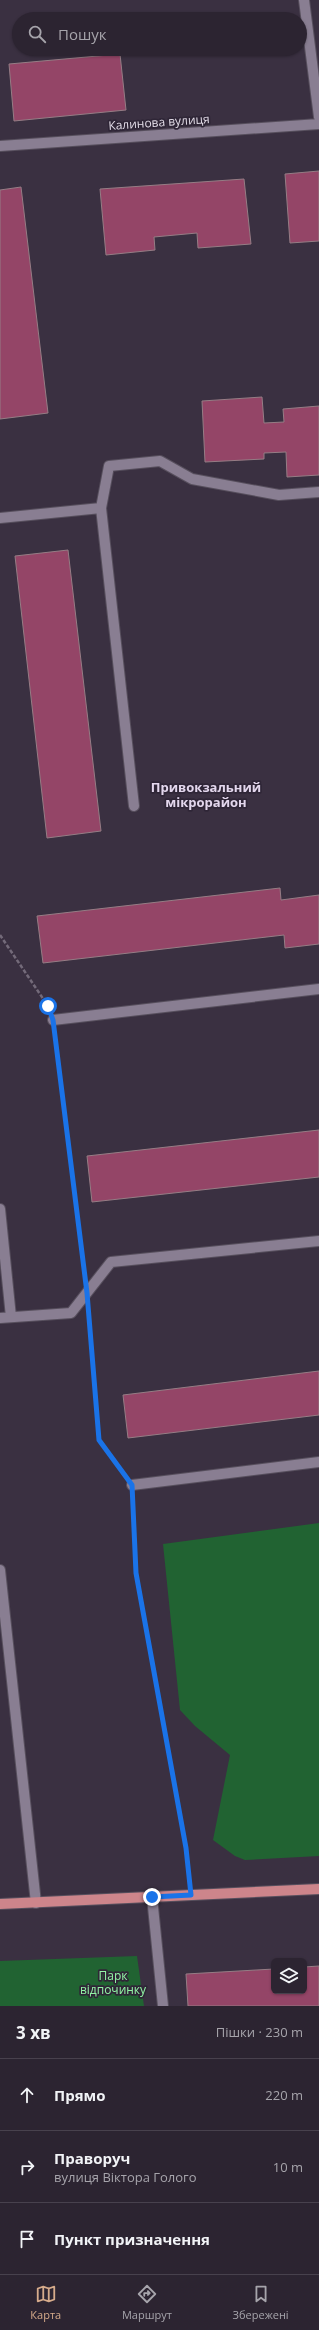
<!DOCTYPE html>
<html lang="uk">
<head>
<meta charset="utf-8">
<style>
  :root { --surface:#2c2431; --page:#38303d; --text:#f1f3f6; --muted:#a6a4ab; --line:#48414d; --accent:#d6ab8b }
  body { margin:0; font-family:"Open Sans",sans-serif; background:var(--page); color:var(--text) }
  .controls { position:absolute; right:12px; bottom:12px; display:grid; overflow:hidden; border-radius:6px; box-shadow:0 1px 3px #0004 }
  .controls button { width:36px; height:36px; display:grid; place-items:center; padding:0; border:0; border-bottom:1px solid var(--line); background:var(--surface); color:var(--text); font:20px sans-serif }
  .stop { position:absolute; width:12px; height:12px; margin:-9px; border:3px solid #1a73e8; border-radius:50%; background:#fff }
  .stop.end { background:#1a73e8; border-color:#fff; box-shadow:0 1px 4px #0008 }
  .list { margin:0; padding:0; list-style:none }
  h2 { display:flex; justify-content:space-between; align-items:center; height:52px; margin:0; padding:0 16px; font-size:17px }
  h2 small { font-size:13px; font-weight:400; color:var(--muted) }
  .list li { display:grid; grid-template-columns:26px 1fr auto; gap:12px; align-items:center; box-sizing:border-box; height:72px; padding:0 16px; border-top:1px solid var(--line) }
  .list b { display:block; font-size:15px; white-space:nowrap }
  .list p { margin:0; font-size:13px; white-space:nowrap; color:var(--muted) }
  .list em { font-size:13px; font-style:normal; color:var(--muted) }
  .icon { flex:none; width:22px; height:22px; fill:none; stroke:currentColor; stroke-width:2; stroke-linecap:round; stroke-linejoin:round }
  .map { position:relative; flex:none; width:319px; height:2006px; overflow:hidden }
  .search { position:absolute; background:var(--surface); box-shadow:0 1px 3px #0004; left:12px; right:12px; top:12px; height:44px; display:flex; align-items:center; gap:10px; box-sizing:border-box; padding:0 14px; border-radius:22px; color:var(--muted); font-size:15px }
  .sheet { height:268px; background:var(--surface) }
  nav { display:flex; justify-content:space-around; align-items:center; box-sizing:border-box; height:56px; border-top:1px solid var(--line); background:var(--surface); font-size:11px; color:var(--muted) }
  nav a { display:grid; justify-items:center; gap:2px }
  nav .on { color:var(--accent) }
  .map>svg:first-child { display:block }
  .green { fill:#216332 }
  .building { fill:#944567; stroke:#957d85 }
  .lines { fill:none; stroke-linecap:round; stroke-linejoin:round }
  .minor-casing { stroke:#574f5d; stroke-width:12 }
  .major-casing { stroke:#574f5d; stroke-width:12 }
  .path { stroke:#736a79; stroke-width:2.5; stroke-dasharray:4 2; stroke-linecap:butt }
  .minor { stroke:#897e92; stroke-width:10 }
  .major { stroke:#cd858b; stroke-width:10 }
  .route { stroke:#1a73e8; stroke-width:5 }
  .labels { text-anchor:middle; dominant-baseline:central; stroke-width:3.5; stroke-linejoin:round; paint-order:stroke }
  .street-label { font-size:12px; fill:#e2dce7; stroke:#2f2637 }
  .park-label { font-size:12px; fill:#92f4a5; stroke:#2f2637 }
  .neighbourhood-label { font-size:13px; font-weight:bold; fill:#e3d7ed; stroke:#2f2637 }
</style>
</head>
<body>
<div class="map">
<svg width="319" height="2006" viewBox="0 0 319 2006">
  <rect width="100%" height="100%" fill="#3a3041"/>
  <path class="green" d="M319,1523V1856L245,1860L235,1856L213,1840L230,1755L195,1726L180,1710L163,1544Z
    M137,1956L144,2006H0V1961Z"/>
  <path class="building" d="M120,54L126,110L14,121L9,64Z
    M319,171V241L290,243L285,174Z
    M244,179L251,244L198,248L197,233L154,237L155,250L106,255L100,189Z
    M21,187L48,413L0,419V190Z
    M262,397L264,423L284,422L283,409L319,406V475L287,477L286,452L264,453V459L205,462L202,401Z
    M68,550L101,831L47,838L15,556Z
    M280,888L281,900L319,895V944L285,948L284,935L43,963L37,916Z
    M319,1130V1177L92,1202L87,1156Z
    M319,1371V1415L128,1438L123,1395Z
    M319,1966V2006H188L186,1974L274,1969V1991H304V1967Z"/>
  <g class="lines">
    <defs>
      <path id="minor" d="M304,0L319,117
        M0,146L319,124
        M101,508L134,806
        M0,518L101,508L109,466L160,461L192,479L279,495L319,492
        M53,1020L319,989
        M0,1209L11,1317
        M0,1318L71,1313L111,1262L319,1241
        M132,1485L319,1462
        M0,1570L36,1903
        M152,1897L163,2006"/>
      <path id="major" d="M0,1904L319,1889"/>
    </defs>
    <use href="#minor" class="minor-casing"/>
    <use href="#major" class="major-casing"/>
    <path class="path" d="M0,935L46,1003
      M55,1038L83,1265
      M89,1322L99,1440L121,1469
      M133,1504L136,1573L186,1848L189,1877"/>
    <use href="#minor" class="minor"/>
    <use href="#major" class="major"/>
  </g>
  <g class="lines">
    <path class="route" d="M48,1006L53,1020L87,1293L99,1440L132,1485L136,1573L186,1848L191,1895L152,1897"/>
  </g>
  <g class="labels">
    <g class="street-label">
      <text transform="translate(159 122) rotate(-4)">Калинова вулиця</text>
    </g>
    <g class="park-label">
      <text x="113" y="1975">Парк<tspan x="113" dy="14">відпочинку</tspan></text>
    </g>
    <g class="neighbourhood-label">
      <text x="206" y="787">Привокзальний<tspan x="206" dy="15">мікрорайон</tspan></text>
    </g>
  </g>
</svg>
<div class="controls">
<button><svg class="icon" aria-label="layers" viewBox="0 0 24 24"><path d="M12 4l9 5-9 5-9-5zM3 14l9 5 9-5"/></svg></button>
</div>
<div class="stop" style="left:48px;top:1006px"></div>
<div class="stop end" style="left:152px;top:1897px"></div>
<div class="search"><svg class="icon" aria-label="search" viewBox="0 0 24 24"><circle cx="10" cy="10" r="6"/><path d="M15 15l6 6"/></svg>Пошук</div>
</div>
<section class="sheet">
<h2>3 хв<small>Пішки · 230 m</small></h2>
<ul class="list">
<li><svg class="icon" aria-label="ahead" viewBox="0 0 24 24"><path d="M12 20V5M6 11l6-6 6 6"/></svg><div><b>Прямо</b></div><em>220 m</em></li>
<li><svg class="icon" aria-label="right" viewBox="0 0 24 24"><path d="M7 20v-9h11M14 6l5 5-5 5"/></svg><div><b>Праворуч</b><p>вулиця Віктора Голого</p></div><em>10 m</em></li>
<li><svg class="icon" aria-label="arrive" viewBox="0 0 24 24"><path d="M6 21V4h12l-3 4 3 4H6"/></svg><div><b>Пункт призначення</b></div></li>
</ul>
</section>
<nav>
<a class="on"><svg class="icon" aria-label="map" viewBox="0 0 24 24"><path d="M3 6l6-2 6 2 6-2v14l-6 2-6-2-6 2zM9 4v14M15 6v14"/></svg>Карта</a>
<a><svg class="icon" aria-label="directions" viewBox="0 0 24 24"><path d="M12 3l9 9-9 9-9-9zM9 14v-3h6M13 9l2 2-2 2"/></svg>Маршрут</a>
<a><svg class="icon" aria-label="saved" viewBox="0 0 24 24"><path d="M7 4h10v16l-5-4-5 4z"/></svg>Збережені</a>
</nav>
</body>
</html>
